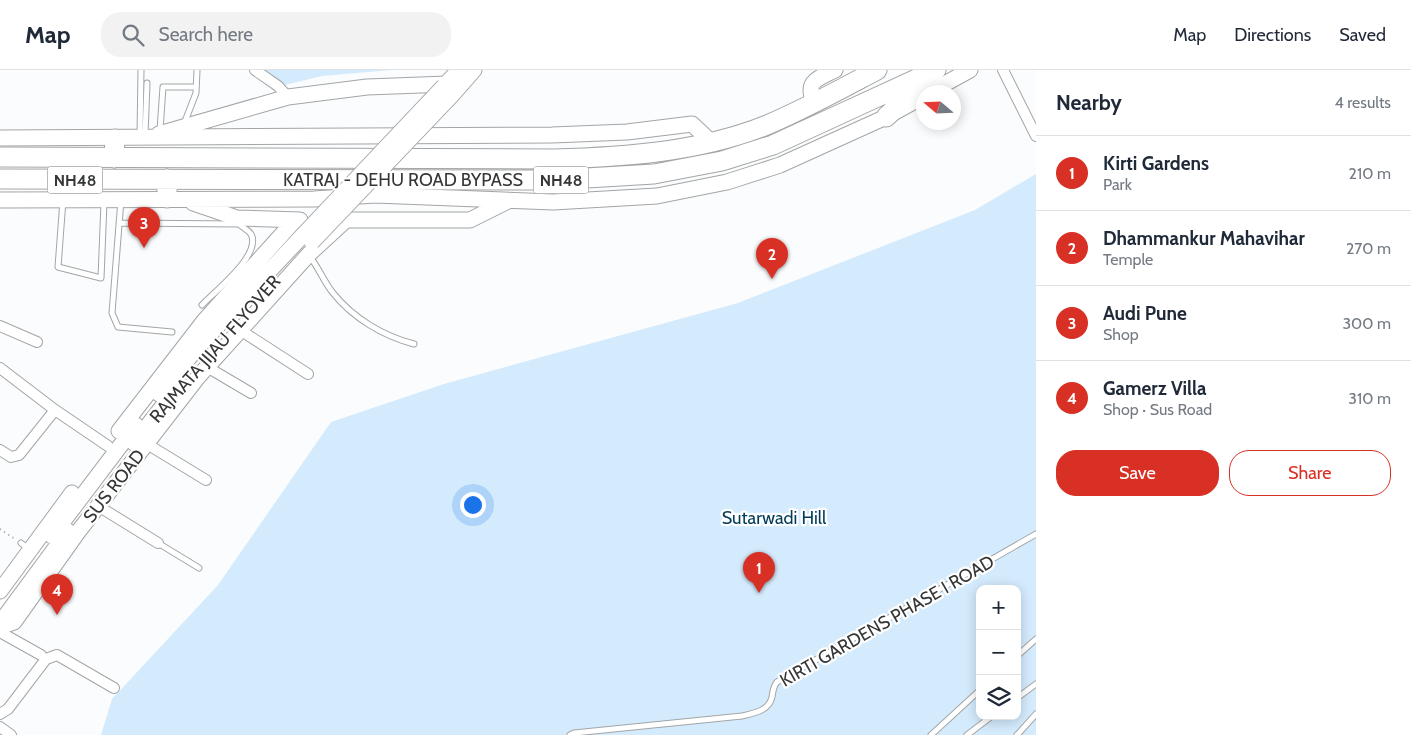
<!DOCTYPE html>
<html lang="en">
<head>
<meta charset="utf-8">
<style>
  :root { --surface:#fff; --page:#f2f2f3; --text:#1f2937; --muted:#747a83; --line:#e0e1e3; --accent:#d93025 }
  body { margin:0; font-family:Cabin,sans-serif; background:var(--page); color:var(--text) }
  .controls { position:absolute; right:15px; bottom:15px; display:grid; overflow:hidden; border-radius:10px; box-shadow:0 2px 12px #0003 }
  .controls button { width:45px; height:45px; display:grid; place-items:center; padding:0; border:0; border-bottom:1px solid var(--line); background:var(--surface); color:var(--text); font:25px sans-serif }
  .compass { position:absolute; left:916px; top:15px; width:45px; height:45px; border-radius:50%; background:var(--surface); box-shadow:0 2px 12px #0003; rotate:289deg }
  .you { position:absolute; left:472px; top:434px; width:18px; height:18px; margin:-12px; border:4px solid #fff; border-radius:50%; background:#1a73e8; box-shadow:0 0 0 8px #1a73e833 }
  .badge { display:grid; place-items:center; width:32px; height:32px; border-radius:50%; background:var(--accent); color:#fff; font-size:16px; font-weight:700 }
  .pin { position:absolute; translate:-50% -41px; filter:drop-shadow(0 1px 2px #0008) }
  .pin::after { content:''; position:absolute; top:26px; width:18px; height:15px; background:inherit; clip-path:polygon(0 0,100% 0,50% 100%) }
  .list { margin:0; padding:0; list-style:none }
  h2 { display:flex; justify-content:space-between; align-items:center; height:65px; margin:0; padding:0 20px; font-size:21px }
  h2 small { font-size:16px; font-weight:400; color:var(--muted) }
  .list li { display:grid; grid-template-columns:32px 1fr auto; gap:15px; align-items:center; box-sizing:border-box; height:75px; padding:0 20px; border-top:1px solid var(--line) }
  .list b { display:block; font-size:19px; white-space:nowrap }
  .list p { margin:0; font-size:16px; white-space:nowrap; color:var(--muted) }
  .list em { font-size:16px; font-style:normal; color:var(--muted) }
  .actions { display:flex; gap:10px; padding:15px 20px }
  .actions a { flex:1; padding:11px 0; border:1px solid var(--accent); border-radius:20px; text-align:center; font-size:18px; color:var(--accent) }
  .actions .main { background:var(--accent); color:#fff }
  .icon { flex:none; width:28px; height:28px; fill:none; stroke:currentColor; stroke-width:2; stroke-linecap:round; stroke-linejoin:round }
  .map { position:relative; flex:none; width:1036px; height:665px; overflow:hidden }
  header { display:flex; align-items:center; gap:30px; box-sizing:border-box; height:70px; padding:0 25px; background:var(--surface); border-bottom:1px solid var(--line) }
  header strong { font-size:24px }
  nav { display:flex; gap:28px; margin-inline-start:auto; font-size:18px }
  .search { width:350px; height:45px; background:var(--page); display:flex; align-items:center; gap:12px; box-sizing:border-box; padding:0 18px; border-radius:20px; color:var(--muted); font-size:19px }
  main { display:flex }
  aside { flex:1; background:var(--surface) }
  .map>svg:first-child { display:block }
  .green { fill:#d4ebfd; fill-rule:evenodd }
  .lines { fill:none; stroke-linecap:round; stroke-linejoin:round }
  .lane-casing { stroke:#a3a5a6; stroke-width:7 }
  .street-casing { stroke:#a3a5a6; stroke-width:12 }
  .secondary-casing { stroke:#a3a5a6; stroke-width:17 }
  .highway-casing { stroke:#a3a5a6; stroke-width:21 }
  .path { stroke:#9fa0a1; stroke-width:2; stroke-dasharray:1 4; stroke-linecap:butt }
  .lane { stroke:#fff; stroke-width:5 }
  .street { stroke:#fff; stroke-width:10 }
  .secondary { stroke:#fff; stroke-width:15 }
  .highway { stroke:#fff; stroke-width:19 }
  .secondary-bridge-casing { stroke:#a3a5a6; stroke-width:17; stroke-linecap:butt }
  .secondary-bridge { stroke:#fff; stroke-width:15 }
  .labels { text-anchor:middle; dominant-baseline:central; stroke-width:4.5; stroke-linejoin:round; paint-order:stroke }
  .shield { fill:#fff; stroke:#727272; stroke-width:1 }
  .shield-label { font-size:16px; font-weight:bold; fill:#353636 }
  .street-label { font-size:18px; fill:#353636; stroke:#fff }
  .park-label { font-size:18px; fill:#033b5a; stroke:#fff }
</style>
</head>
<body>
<header>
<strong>Map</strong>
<div class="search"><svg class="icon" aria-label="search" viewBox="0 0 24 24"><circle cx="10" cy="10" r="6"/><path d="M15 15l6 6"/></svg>Search here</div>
<nav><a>Map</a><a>Directions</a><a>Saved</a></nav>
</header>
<main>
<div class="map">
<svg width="1036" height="665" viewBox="0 0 1036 665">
  <rect width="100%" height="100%" fill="#fafcfd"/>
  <path class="green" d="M265,0H392L322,6L285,15Z
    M1036,104V665H101L112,629L218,515L331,352L444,314L738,233L975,140ZM980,519H1017V646H980Z"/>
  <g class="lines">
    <defs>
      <path id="lane" d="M184,54L196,23L197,0
        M160,60L163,17H196
        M140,65L141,0
        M145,65L147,13
        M63,130L58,197L101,208L104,132
        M121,130L112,243L118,257L172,262
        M119,153L239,154C242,157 248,160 251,164C262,185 215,221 202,235
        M310,187C319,198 324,212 333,223C353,248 383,266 414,274
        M21,473L29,479
        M158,473L199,498
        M1017,586L1036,569
        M1017,628L1036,614
        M570,665L574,663L742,646C754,643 769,641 772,627C773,621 773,617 777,612L1036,464
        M931,665L980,620
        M967,665L992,646
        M1017,665L1036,644"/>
      <path id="street" d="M255,0L278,16L288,27
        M1003,0L1036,66
        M0,256L37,272
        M240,260L308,304
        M207,297L251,323
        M0,298L55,340L108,376
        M147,374L206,410
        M0,380L11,387L19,385L55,340
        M98,436L158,473
        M0,562L41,585
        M0,644L8,639L46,589L57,585L114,618
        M0,657L11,665"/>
      <path id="secondary" d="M444,16L459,0
        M930,22L970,0
        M453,24L474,0
        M814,33C805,11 817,9 835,0
        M159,64L288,27L367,17L447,14
        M0,68L552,65L627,62L692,54L711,72
        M0,130L314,129L375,125L553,132L657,126L727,112L780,95L886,47L924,26
        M193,133L237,148L300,150
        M336,150H470L508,131
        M159,324L198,277L304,164
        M119,361L204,251L295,150
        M134,373L177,318
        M52,466L136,355
        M0,521L72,423
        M0,553L68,461
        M0,557L14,552L78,462L198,307L309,184L346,150"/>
      <path id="highway" d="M886,47L923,12
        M0,87L553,89C625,87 700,82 767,55C805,39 841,19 877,0
        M114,88L115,69
        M0,109L553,110L654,104L722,91L773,75L936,0
        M167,109V128"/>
    </defs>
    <use href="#lane" class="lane-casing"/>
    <use href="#street" class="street-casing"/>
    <use href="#secondary" class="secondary-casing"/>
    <use href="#highway" class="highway-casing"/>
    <path class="path" d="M0,459L15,469"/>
    <use href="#lane" class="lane"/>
    <use href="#street" class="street"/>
    <use href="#secondary" class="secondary"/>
    <use href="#highway" class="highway"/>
    <defs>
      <path id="secondary-bridge" d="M304,164L444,16
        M312,172L453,24"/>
    </defs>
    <use href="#secondary-bridge" class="secondary-bridge-casing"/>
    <use href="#secondary-bridge" class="secondary-bridge"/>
  </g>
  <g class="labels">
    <g class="shield">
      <rect x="47.5" y="96.5" width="55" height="27" rx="4"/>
      <rect x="533.5" y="96.5" width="55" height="27" rx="4"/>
    </g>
    <g class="shield-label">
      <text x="75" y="110">NH48</text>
      <text x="561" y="110">NH48</text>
    </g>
    <g class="street-label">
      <text x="403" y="110">KATRAJ - DEHU ROAD BYPASS</text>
      <text transform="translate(215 279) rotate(-49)">RAJMATA JIJAU FLYOVER</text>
      <text transform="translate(114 416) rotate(-52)">SUS ROAD</text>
      <text transform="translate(887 551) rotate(-30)">KIRTI GARDENS PHASE I ROAD</text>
    </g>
    <g class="park-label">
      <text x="774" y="448">Sutarwadi Hill</text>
    </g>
  </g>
</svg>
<div class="controls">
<button>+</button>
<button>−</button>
<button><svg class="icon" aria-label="layers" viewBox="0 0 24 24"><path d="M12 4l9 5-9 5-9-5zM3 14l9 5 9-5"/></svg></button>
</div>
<svg class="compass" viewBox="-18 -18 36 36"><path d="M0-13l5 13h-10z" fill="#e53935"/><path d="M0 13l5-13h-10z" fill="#747a83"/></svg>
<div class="you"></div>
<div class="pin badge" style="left:759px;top:523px">1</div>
<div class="pin badge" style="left:772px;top:209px">2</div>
<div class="pin badge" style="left:144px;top:178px">3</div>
<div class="pin badge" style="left:57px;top:545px">4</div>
</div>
<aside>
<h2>Nearby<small>4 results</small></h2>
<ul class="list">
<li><span class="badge">1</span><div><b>Kirti Gardens</b><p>Park</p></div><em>210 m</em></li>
<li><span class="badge">2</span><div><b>Dhammankur Mahavihar</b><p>Temple</p></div><em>270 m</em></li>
<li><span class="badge">3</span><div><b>Audi Pune</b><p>Shop</p></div><em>300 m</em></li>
<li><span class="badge">4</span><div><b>Gamerz Villa</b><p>Shop · Sus Road</p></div><em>310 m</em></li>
</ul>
<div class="actions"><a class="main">Save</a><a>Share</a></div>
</aside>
</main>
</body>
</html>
